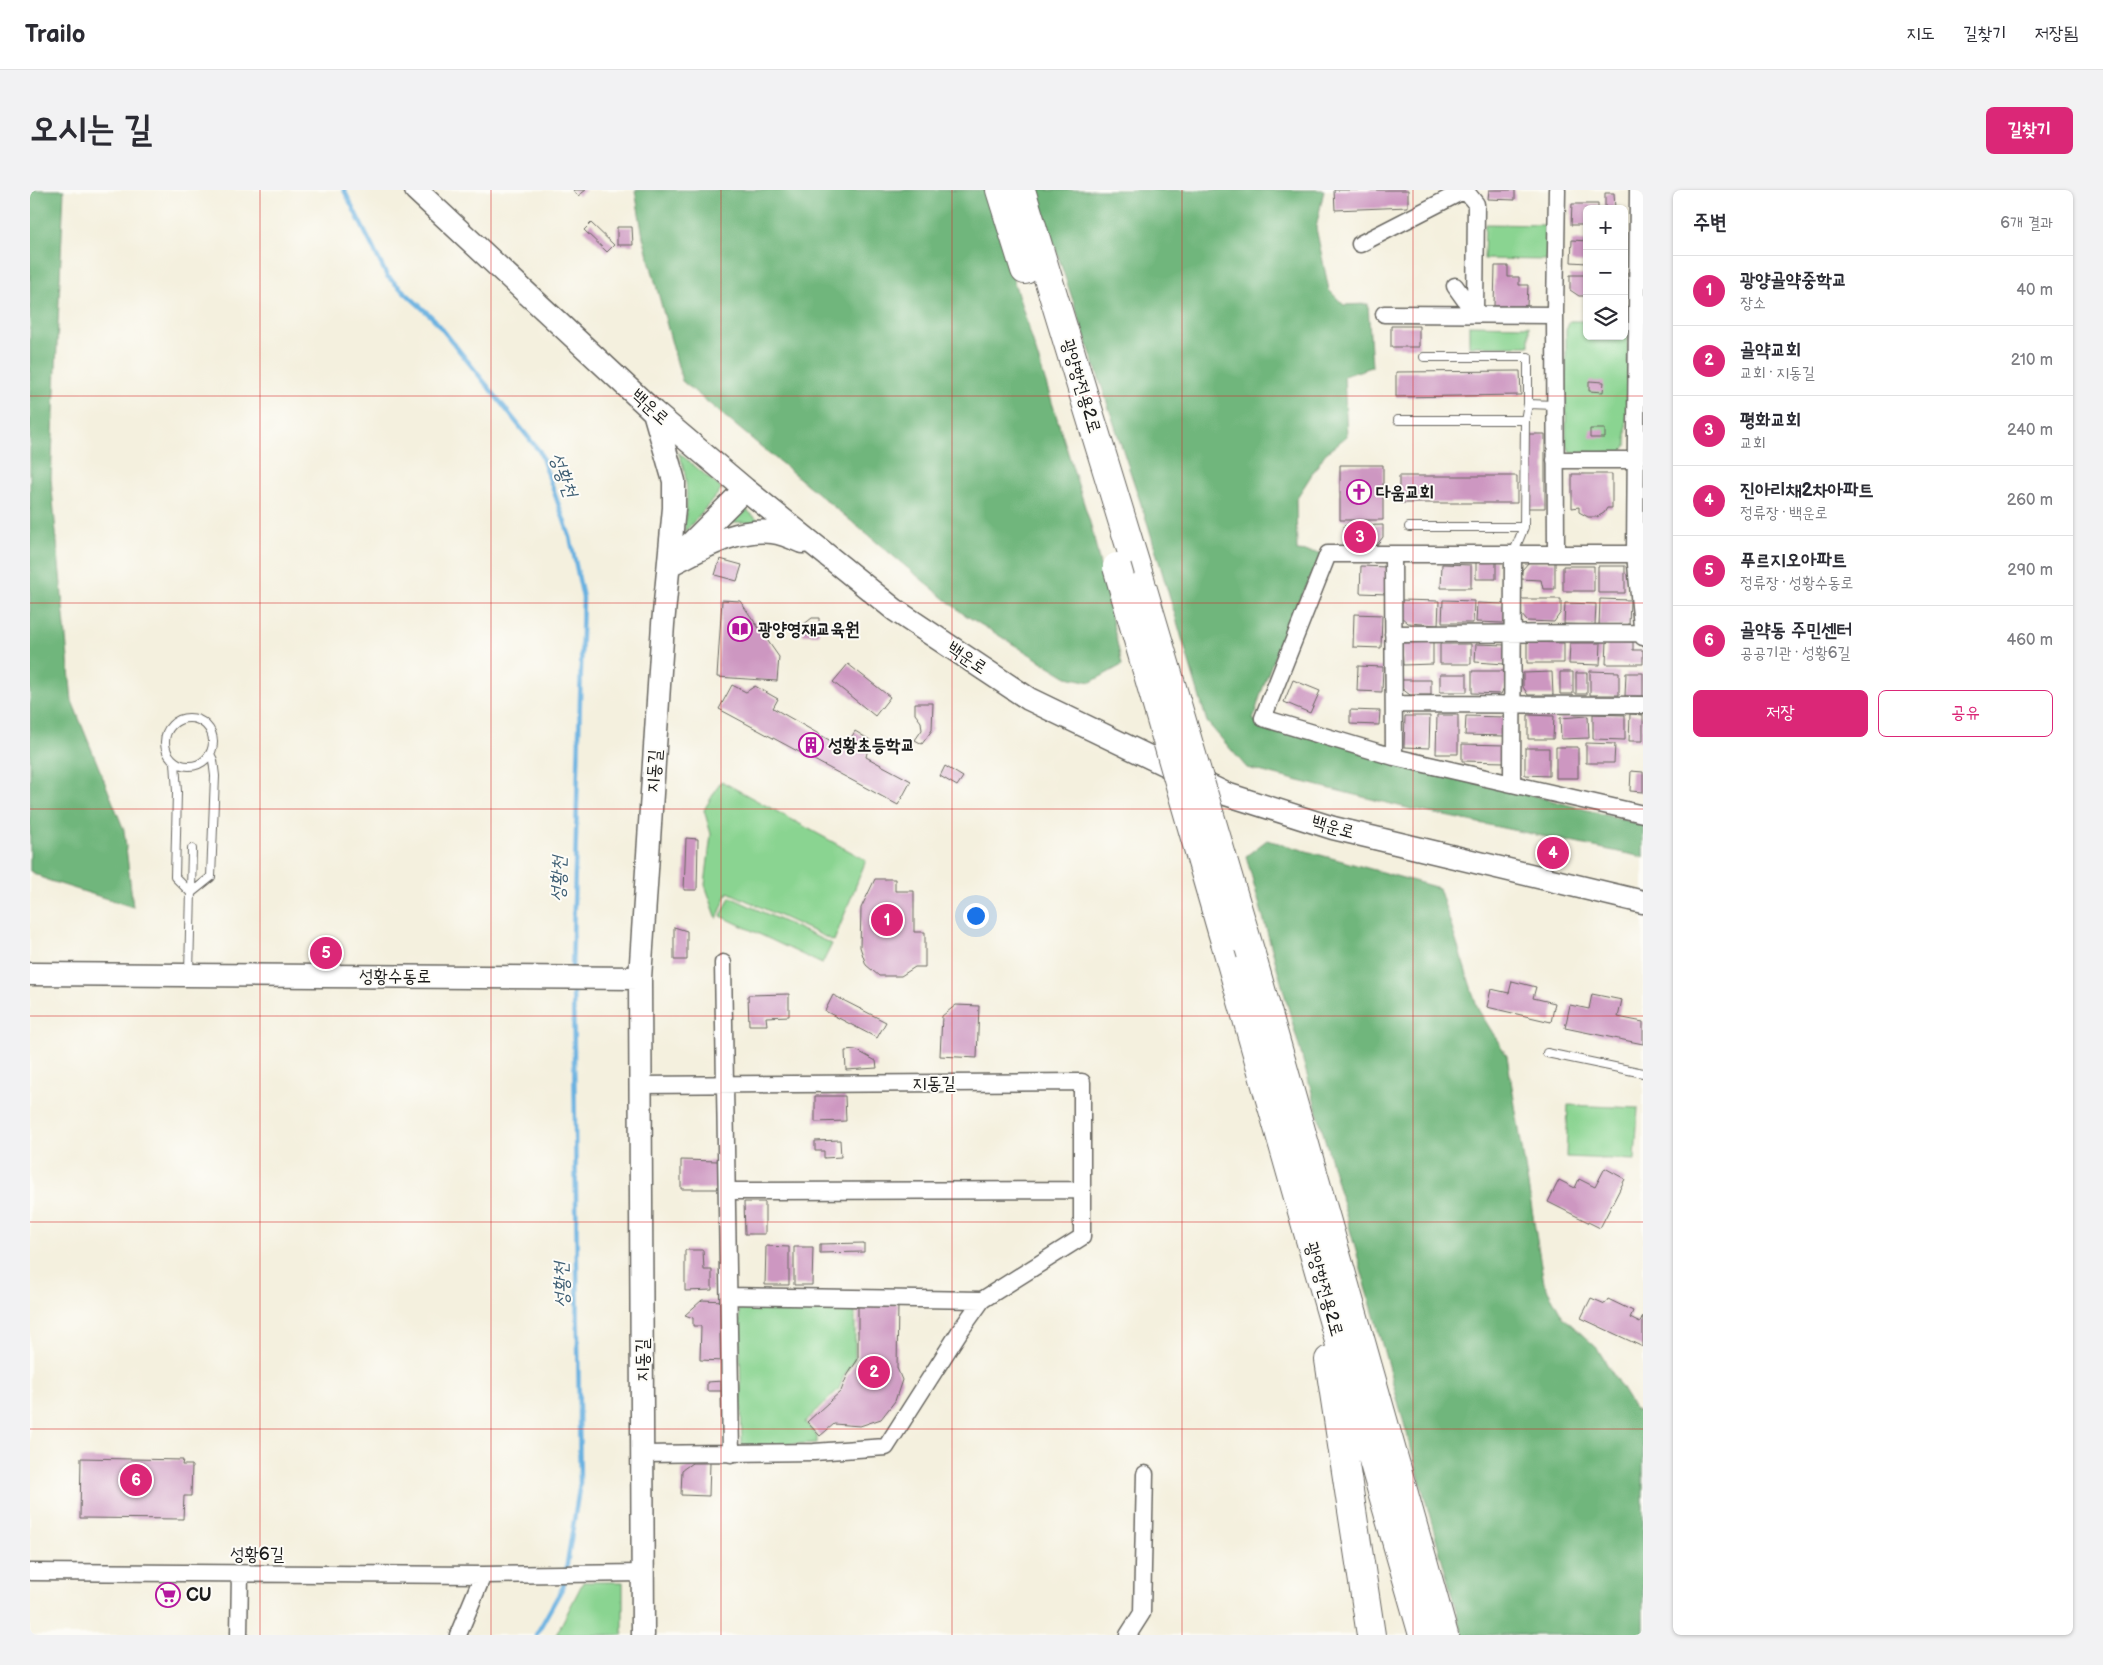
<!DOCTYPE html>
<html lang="ko">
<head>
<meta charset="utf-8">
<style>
  :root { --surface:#fff; --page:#f2f2f3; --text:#2b2b33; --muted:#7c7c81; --line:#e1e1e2; --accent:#db2777 }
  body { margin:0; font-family:"Balsamiq Sans","Poor Story",sans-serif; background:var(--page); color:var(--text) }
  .controls { position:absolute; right:15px; top:15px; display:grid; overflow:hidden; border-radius:8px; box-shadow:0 1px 4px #0004 }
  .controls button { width:45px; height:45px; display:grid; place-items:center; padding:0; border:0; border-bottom:1px solid var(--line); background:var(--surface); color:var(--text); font:25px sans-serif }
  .you { position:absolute; left:945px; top:725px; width:18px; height:18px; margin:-12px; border:4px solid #fff; border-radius:50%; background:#1a73e8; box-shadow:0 0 0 8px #1a73e833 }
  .badge { display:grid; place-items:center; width:32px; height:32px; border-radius:50%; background:var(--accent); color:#fff; font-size:16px; font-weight:700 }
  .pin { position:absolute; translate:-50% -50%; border:2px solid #fff; box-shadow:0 1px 5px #0006 }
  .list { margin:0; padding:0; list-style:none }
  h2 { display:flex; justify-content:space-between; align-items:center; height:65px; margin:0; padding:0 20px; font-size:21px }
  h2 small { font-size:16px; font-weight:400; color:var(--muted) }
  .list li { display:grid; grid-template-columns:32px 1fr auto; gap:15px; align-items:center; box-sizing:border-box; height:70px; padding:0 20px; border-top:1px solid var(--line) }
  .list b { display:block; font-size:19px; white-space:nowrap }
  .list p { margin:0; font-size:16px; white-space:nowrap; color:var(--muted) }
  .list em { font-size:16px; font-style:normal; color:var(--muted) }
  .actions { display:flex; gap:10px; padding:15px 20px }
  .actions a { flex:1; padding:11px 0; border:1px solid var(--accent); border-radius:8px; text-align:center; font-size:18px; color:var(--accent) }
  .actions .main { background:var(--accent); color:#fff }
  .icon { flex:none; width:28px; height:28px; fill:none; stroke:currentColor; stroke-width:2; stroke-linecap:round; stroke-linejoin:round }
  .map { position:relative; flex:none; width:1613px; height:1445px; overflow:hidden; border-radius:8px }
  header { display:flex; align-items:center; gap:30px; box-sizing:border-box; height:70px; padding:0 25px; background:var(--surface); border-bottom:1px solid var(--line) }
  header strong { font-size:24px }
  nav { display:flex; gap:28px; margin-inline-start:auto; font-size:18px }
  .intro { display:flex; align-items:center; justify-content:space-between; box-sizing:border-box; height:120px; padding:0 30px }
  h1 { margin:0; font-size:35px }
  .button { padding:12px 22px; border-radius:8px; background:var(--accent); color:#fff; font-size:18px; font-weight:700 }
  main { display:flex; gap:30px; padding:0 30px }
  aside { flex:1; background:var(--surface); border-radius:8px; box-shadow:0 1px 4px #0004 }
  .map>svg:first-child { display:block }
  .green { fill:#8ad491; stroke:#537856 }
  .forest { fill:#6fb67b; stroke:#46694c }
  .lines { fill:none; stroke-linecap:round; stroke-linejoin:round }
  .stream { stroke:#69b1e0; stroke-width:4.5 }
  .building { fill:#cd97c1 }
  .lane-casing { stroke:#686660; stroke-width:10 }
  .street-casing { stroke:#686660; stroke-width:19 }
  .secondary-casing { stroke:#686660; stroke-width:25 }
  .highway-casing { stroke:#686660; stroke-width:30 }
  .lane { stroke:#fff; stroke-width:8 }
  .street { stroke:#fff; stroke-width:16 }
  .secondary { stroke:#fff; stroke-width:22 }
  .highway { stroke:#fff; stroke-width:28 }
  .highway-bridge-casing { stroke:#686660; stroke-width:30; stroke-linecap:butt }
  .highway-bridge { stroke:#fff; stroke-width:28 }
  .grid { fill:none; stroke:#d62828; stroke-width:1; stroke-opacity:0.55 }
  .labels { text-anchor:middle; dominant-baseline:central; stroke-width:4; stroke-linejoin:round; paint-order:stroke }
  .street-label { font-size:18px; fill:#1c1c1c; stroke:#fdfcf7 }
  .poi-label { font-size:18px; font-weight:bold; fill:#1c1c1c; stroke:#fdfcf7; text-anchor:start }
  .water-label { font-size:19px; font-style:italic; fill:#3f5f74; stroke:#fdfcf7 }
</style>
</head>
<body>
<header>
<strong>Trailo</strong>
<nav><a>지도</a><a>길찾기</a><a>저장됨</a></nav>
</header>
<div class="intro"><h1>오시는 길</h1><a class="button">길찾기</a></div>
<main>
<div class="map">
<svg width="1613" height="1445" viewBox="0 0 1613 1445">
  <rect width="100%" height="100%" fill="#fdfcf7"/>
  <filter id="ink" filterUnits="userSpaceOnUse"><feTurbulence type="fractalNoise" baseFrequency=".02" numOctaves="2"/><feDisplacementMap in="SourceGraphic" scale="10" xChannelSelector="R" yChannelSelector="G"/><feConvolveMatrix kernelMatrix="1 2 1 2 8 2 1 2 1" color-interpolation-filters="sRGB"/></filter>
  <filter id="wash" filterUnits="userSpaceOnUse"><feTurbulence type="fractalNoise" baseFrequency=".0096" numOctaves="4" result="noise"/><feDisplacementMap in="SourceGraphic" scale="20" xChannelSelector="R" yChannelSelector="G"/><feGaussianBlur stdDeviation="1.12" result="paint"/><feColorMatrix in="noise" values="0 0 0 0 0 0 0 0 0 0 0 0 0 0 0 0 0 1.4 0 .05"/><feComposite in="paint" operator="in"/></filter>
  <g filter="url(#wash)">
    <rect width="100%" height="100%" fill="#f4f0de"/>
    <path class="green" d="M1455,34L1518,35L1517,70L1454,69Z
      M1540,131H1557V146H1594V135L1598,140L1596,256L1591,263L1540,262L1536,254V140Z
      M1439,135L1499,136V156H1439Z
      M648,262L692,299L654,343C657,314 660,288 648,262Z
      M713,317L732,333L708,332L696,335Z
      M691,591L836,670L804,751L698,702L687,729L675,695L681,644L674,620Z
      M700,707L802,754L792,774L691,726Z
      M1538,915L1608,918L1605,970L1536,967Z
      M825,1111V1169L814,1186L809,1199L775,1232L787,1246V1253L712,1256L709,1113Z
      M553,1392H593V1445H526Z"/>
    <path class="forest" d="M0,0H34L21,289L42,511L94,640L103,717L17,690L0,681Z
      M605,0H955L1062,339L1092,475L1061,492L1037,487L932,423L652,191L613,47Z
      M1006,0H1294L1286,38L1299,100L1314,115L1338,114L1342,177L1314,186L1317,246L1295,264L1266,309L1267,361L1292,363C1266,417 1239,471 1223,530L1613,635V667L1381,619L1217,578L1177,532L1118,335Z
      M1237,650L1409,698L1448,819L1477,866L1514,1093L1533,1127L1567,1158L1605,1220L1613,1224V1445H1433L1216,666Z"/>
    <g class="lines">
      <path class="stream" d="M314,0L357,86L404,129L510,262L540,347L553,408L542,781
        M536,1380L550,1293L543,794
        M506,1445L533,1397L535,1388"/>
    </g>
    <g id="blocks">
      <path class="building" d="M543,0H556L548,6Z
        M1304,0H1378V17L1305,20Z
        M1459,0H1485V10L1458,9Z
        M1575,3H1584L1585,19H1575Z
        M1542,14H1568V19H1557V35H1541Z
        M561,33L584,55L577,62L554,40Z
        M587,37H602L603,55H587Z
        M1542,50L1557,51V73L1541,72Z
        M1465,76H1478V87H1489V95H1498L1497,116H1464Z
        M1594,82H1597L1596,103H1594Z
        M1540,85H1557V106H1549L1540,100Z
        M1361,136H1389V157H1361Z
        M1490,181L1491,205L1366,207V182Z
        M1559,191L1574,192L1573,202L1559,201Z
        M1560,239H1575V248H1560Z
        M1498,244H1515V318H1498Z
        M1310,275H1353V330H1310Z
        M1542,284H1582V318H1577L1574,323L1567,327H1558L1549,322V317L1542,318Z
        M1369,286H1487V313H1369Z
        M1353,335V347L1346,356H1315L1314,336Z
        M690,369L712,375L707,391L685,385Z
        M1446,370H1466V389H1446Z
        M1499,372H1525V399H1513L1511,390L1491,389L1492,380Z
        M1412,374L1441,375V398H1411Z
        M1331,376L1357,377V404L1330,403Z
        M1533,376H1564V401H1533Z
        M1568,376H1595V403H1568Z
        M1491,409H1531V422L1524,432L1497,431L1491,424Z
        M1570,409L1600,410L1599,436H1569Z
        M692,410L710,411L749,467L747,491L687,487Z
        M1371,410L1409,411L1408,435L1378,433L1370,426Z
        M1413,410L1444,411L1443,433H1412Z
        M1447,413L1475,414L1474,433L1446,432Z
        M1535,413L1566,414L1565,435L1534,434Z
        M1324,424L1352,425L1351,458L1323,457Z
        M782,428H789V445H773V435Z
        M1577,451L1603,452V460H1613V474H1576Z
        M1403,452V474L1373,475L1372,453Z
        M1497,452L1534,453V473H1497Z
        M1540,453H1571L1570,475L1539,474Z
        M1410,454H1441V474H1410Z
        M1446,454L1476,455L1475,474L1445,472Z
        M818,474L860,507L845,526L803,492Z
        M1328,476L1353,477L1352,502L1327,501Z
        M1442,481H1476V493L1471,504L1442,503Z
        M1560,481L1589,482V505H1560Z
        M1522,482L1523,505H1498L1493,497V483Z
        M1530,482H1543V504H1530Z
        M1546,483H1557V504H1546Z
        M1596,483H1613V506H1595Z
        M1410,484H1437V502H1410Z
        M1263,490L1290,501L1280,523L1254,512Z
        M1371,490H1401V505H1380L1371,498Z
        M702,495L716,502L725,496L748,509L743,518L815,559L825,541L840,550L836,567L881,591L868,615L689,519Z
        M885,513H903L902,540L892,554L885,550L892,540L891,532L885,524Z
        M1320,520L1350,521L1349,535L1320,534Z
        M1563,524L1595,525V550L1563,549Z
        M1600,524L1613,525V551H1599Z
        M1407,525H1428V564H1406Z
        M1498,525L1524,526L1523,549H1498Z
        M1375,526H1400L1399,558L1374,557Z
        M1436,526L1474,527V546L1435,545Z
        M1558,526L1559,548L1531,549L1530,528Z
        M1556,553L1585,554L1584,573H1556Z
        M1432,554L1475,555V572L1432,571Z
        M1526,557H1548V588H1526Z
        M1495,558H1519V586L1495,585Z
        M915,576L933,587L927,596L910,586Z
        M1601,581L1613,582V602L1600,601Z
        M656,648L668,649L667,700H654Z
        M845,689H865V701H884V742H895V777H885L871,786H849L836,775L830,757L831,718Z
        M644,737L657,741V770H644Z
        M1482,791L1506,797L1503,808L1525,813L1521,832L1457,817L1461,799L1479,803Z
        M759,804V826L736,827L737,835H719L718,805Z
        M1562,804L1592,810L1588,827L1613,832V854L1535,838L1540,815L1559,819Z
        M803,805L856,832L847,848L795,821Z
        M926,815L949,816L947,868L910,866L912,826Z
        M826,860L846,871L847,878L816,880L815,861Z
        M785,906H815L816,931L785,932Z
        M810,950L811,967L794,968V961H785V951Z
        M651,970L689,971V999H651Z
        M1575,978L1595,989L1570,1038L1518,1012L1529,990L1545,998L1549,989L1565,997Z
        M714,1012H735V1044H715Z
        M834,1053V1062L790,1063V1054Z
        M736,1056L759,1057V1095H735Z
        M764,1057H783L782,1095H764Z
        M655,1060H673L674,1080H682V1100L655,1101Z
        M1561,1108L1575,1114L1578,1109L1603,1121L1600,1128L1610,1133L1613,1126V1157L1551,1128Z
        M672,1110L695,1111L693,1171L670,1170L671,1136H663V1128L655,1125Z
        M828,1114H868L867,1178L872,1190L865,1211L851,1229L830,1236L804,1234L790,1246L777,1232L811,1201L817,1186L828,1169Z
        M693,1191V1201H677V1192Z
        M51,1268L153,1270L152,1275H162L161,1306H154L153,1329L50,1328Z
        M662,1273H680L679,1306L651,1305L652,1280Z"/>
    </g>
  </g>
  <g filter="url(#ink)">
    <use href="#blocks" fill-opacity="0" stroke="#686660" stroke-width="1"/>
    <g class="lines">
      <defs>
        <path id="lane" d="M1394,167H1498V214
          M1368,230H1495
          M1379,337H1494
          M1483,364L1494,337L1495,230L1498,214L1525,215
          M135 552a24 24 0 1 1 48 0a24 24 0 1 1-48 0Z
          M145,572L147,602L145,687L161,703L181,687L185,586L183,570L180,564
          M159,783L162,659
          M1517,863L1613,883"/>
        <path id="street" d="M1608,0L1605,364L1613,447
          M1330,54L1435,0L1446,14L1445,124
          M1425,96L1445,124
          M1354,124L1525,125
          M1525,270H1606
          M1526,363L1525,121L1527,0
          M1363,364L1364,567
          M1613,364H1298L1233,528L1364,567L1613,624
          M1363,444L1611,443
          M1364,514L1613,515
          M1482,594L1483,364
          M693,773L701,1264
          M610,895L1052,892V1047L952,1110L930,1141L856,1257L784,1262L612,1264
          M697,1001L1052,1000
          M699,1106L952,1110
          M0,1382L453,1385L613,1383
          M209,1445L210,1384
          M428,1445L453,1385
          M1098,1445L1112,1423L1115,1284"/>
        <path id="secondary" d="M386,0L624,222L715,299L865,420L999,509L1196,604L1303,638L1613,712
          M652,362L715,299
          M639,375C672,359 704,338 742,342C752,343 763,348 772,352
          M0,784L610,788
          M613,1445L610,788L633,434L644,318V291L624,222"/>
        <path id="highway" d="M970,0L995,80
          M991,0L1111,392
          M1195,752L1393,1445
          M1221,764L1414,1445
          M1299,1170L1341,1445"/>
      </defs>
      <use href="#lane" class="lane-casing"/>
      <use href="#street" class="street-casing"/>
      <use href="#secondary" class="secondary-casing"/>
      <use href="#highway" class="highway-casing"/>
      <use href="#lane" class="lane"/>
      <use href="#street" class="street"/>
      <use href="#secondary" class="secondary"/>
      <use href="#highway" class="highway"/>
      <defs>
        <path id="highway-bridge" d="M1087,377L1195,752
          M1112,396L1221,764"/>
      </defs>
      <use href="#highway-bridge" class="highway-bridge-casing"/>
      <use href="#highway-bridge" class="highway-bridge"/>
    </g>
  </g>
  <path class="grid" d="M230,0V1445M461,0V1445M691,0V1445M922,0V1445M1152,0V1445M1383,0V1445M0,206H1613M0,413H1613M0,619H1613M0,826H1613M0,1032H1613M0,1239H1613"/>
  <defs>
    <symbol id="church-ring" viewBox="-11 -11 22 22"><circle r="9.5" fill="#fdfcf7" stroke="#b5179e" stroke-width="1.5"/><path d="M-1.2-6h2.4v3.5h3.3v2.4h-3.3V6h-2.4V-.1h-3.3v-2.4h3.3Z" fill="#b5179e"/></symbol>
    <symbol id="library-ring" viewBox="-11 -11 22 22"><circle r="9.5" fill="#fdfcf7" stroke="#b5179e" stroke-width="1.5"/><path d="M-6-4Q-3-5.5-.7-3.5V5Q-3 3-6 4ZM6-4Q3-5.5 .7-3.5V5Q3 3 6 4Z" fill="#b5179e"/></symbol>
    <symbol id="building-ring" viewBox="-11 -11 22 22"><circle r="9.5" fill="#fdfcf7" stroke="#b5179e" stroke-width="1.5"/><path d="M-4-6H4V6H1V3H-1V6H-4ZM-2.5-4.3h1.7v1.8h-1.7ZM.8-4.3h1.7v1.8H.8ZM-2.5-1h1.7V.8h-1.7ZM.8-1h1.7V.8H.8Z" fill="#b5179e"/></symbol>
    <symbol id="supermarket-ring" viewBox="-11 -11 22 22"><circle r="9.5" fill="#fdfcf7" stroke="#b5179e" stroke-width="1.5"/><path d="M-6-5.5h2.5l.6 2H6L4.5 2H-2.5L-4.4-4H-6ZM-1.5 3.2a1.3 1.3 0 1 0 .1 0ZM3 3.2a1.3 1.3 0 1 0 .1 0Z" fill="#b5179e"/></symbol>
  </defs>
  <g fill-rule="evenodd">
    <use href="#church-ring" x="1315" y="288" width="28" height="28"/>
    <use href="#library-ring" x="696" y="425" width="28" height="28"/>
    <use href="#building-ring" x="767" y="541" width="28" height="28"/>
    <use href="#supermarket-ring" x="124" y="1391" width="28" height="28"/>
  </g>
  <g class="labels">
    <g class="street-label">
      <text transform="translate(1051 196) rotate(73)">광양항전용2로</text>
      <text transform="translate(620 217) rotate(42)">백운로</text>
      <text transform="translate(937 468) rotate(34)">백운로</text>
      <text transform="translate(624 581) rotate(-86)">지동길</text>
      <text transform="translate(1303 637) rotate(16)">백운로</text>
      <text x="365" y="786">성황수동로</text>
      <text x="904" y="893">지동길</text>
      <text transform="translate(1294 1099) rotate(74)">광양항전용2로</text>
      <text transform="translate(612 1170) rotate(-90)">지동길</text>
      <text x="227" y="1364">성황6길</text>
    </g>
    <g class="poi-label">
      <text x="1346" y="302">다움교회</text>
      <text x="728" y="439">광양영재교육원</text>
      <text x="798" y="555">성황초등학교</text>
      <text x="156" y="1405">CU</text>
    </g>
    <g class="water-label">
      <text transform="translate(533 285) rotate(69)">성황천</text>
      <text transform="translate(529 689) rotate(-88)">성황천</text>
      <text transform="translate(532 1095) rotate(-91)">성황천</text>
    </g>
  </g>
</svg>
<div class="controls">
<button>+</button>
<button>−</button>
<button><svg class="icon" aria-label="layers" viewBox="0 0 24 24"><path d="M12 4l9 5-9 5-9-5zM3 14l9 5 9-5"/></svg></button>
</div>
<div class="you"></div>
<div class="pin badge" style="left:857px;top:730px">1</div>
<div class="pin badge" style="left:844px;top:1182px">2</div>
<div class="pin badge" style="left:1330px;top:347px">3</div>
<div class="pin badge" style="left:1523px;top:663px">4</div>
<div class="pin badge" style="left:296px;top:763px">5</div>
<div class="pin badge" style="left:106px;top:1290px">6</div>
</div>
<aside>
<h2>주변<small>6개 결과</small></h2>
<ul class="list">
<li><span class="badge">1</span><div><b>광양골약중학교</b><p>장소</p></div><em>40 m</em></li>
<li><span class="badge">2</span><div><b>골약교회</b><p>교회 · 지동길</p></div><em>210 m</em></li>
<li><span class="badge">3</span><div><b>평화교회</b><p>교회</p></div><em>240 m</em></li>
<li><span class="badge">4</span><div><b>진아리채2차아파트</b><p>정류장 · 백운로</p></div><em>260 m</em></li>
<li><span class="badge">5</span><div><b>푸르지오아파트</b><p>정류장 · 성황수동로</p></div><em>290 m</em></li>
<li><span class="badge">6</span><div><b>골약동 주민센터</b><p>공공기관 · 성황6길</p></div><em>460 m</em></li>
</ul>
<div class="actions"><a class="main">저장</a><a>공유</a></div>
</aside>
</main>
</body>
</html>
